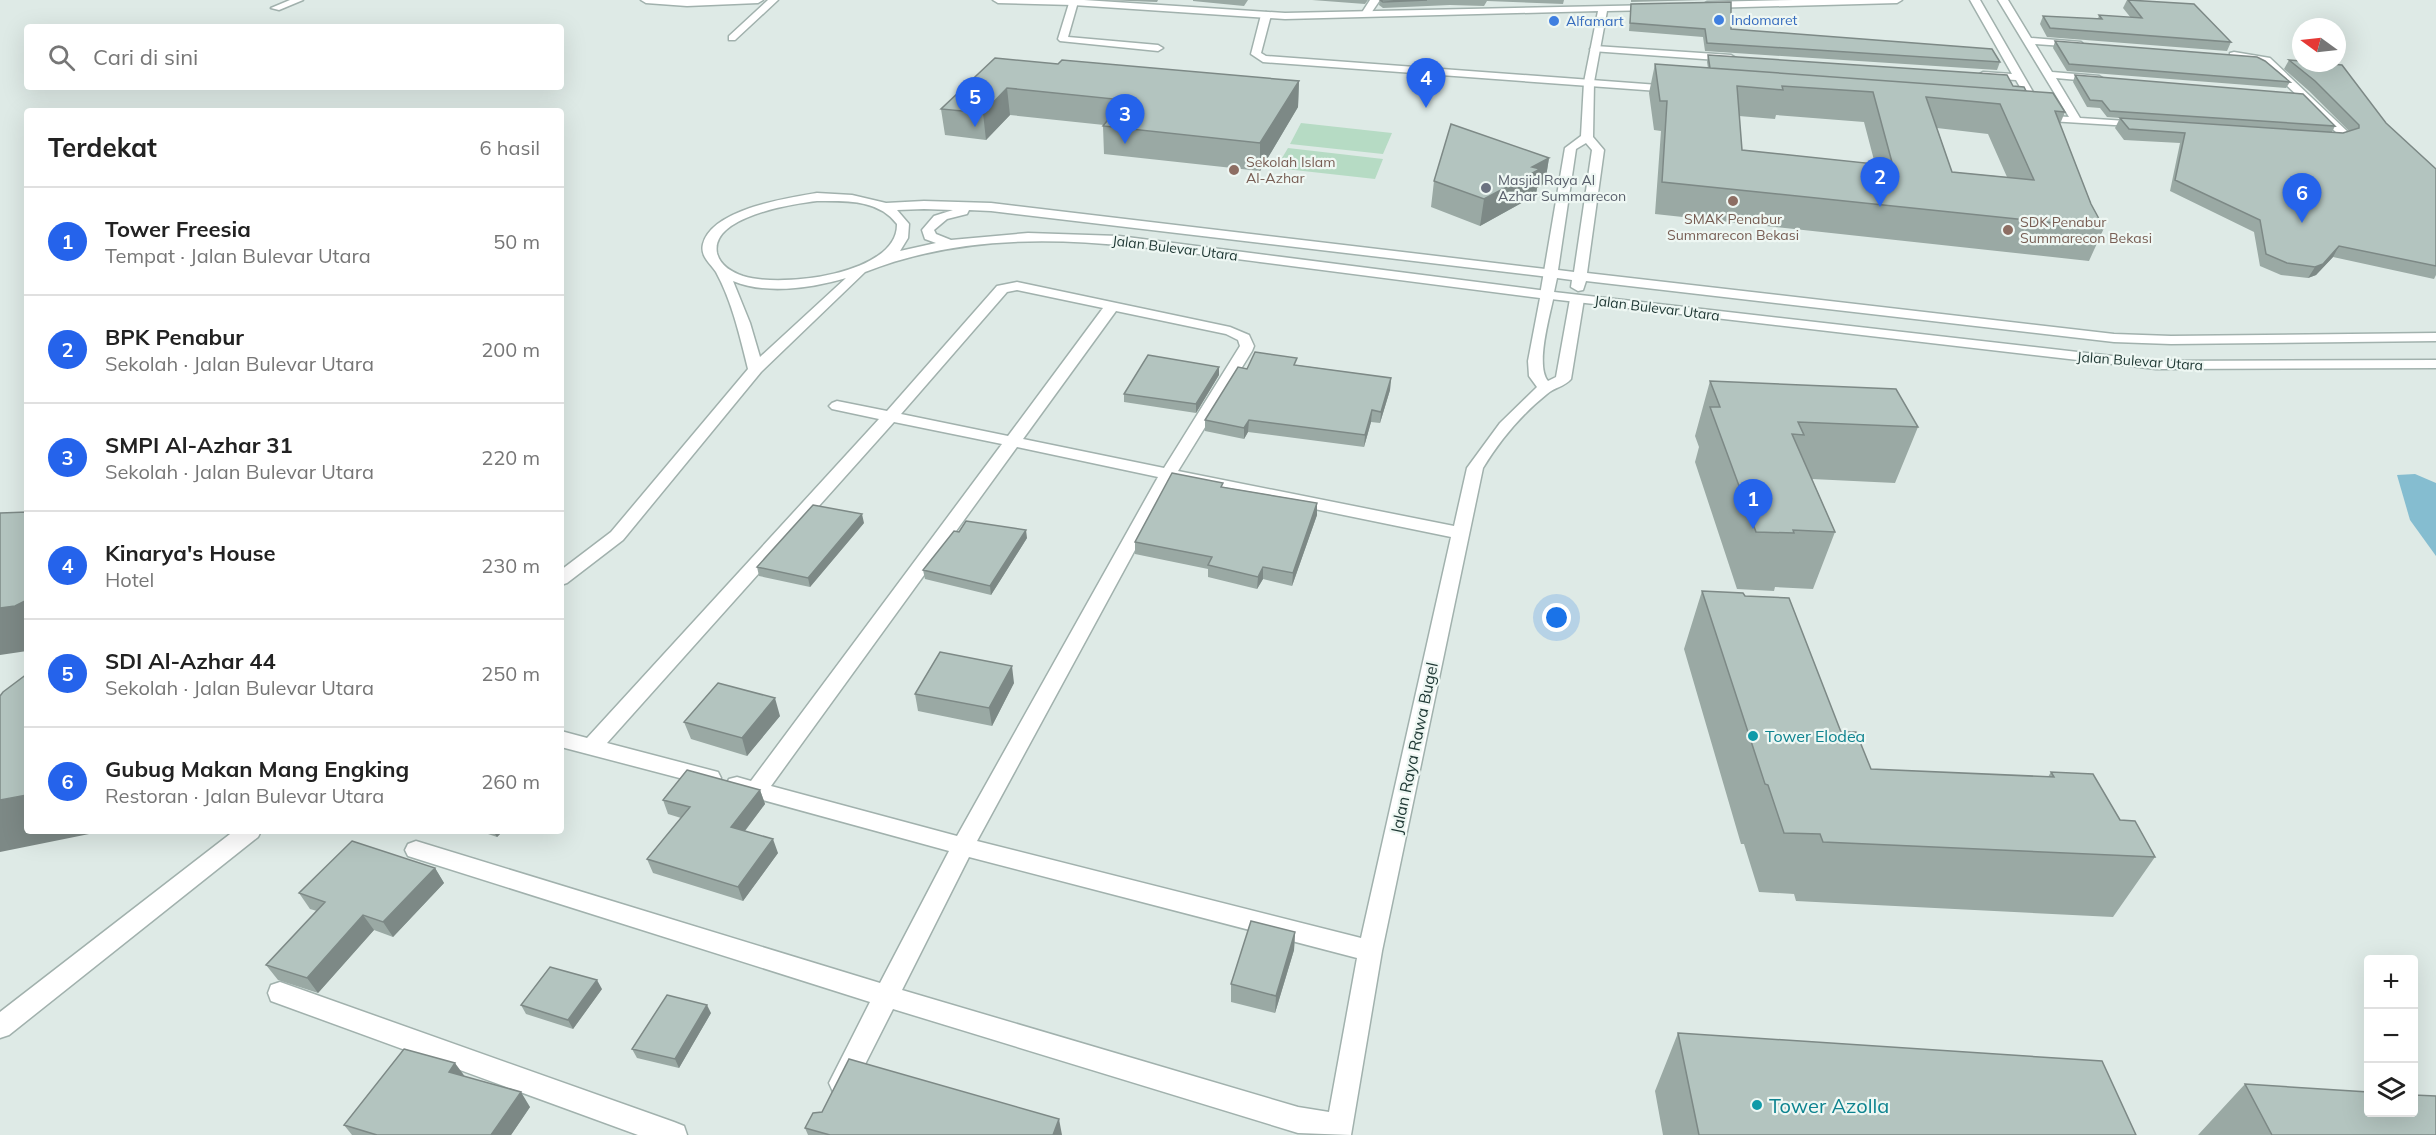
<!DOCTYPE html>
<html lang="id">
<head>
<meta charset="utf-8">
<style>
  :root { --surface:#fff; --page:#f2f2f2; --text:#222; --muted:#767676; --line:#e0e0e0; --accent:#2563eb }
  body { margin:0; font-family:Mulish,sans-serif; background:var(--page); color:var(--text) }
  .controls { position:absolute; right:18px; bottom:18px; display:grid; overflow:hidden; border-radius:6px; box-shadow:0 6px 24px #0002 }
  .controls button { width:54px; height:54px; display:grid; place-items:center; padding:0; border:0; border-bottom:2px solid var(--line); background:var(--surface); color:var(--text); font:30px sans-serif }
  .compass { position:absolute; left:2292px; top:18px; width:54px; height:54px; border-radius:50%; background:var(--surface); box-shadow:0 6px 24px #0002; rotate:285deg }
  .you { position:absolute; left:1557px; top:618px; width:21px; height:21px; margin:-15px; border:4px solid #fff; border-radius:50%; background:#1a73e8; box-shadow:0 0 0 9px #1a73e833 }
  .badge { display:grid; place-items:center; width:39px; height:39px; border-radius:50%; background:var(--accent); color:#fff; font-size:20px; font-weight:700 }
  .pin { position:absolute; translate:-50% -50px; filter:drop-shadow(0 2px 3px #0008) }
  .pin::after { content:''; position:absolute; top:32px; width:21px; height:18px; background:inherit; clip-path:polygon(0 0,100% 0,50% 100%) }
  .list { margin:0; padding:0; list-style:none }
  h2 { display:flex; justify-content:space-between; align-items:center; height:78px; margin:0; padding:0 24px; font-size:26px }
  h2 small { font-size:20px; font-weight:400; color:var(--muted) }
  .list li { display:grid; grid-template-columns:39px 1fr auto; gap:18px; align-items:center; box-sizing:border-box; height:108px; padding:0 24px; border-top:2px solid var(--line) }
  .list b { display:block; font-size:22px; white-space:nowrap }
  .list p { margin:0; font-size:20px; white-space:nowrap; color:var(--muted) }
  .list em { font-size:20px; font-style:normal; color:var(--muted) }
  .icon { flex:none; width:33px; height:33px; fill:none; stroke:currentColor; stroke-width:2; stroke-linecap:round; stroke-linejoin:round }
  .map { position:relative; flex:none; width:2436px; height:1135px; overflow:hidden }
  .search { position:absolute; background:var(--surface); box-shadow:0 6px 24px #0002; left:24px; top:24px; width:540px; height:66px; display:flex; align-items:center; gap:15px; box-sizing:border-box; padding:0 21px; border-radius:6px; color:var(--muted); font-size:22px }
  .panel { position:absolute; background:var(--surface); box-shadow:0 6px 24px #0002; left:24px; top:108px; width:540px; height:726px; border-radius:6px }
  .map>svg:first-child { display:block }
  .green { fill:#b6dbc4 }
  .water { fill:#85bdd0 }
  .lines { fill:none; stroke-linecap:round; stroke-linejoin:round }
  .minor-casing { stroke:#a1b1ad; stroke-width:3 }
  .tertiary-casing { stroke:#a1b1ad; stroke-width:3 }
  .minor { fill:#fff; fill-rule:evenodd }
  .tertiary { fill:#fff; fill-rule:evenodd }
  .wall { fill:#9aa9a4; fill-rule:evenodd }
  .shaded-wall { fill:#7d8986 }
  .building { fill:#b3c4bf; stroke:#7d8986; stroke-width:1.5; fill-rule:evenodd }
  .shop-dot { fill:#3f7fe0; stroke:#eef7f3; stroke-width:2 }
  .education-dot { fill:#8d6e63; stroke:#eef7f3; stroke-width:2 }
  .worship-dot { fill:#6b7280; stroke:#eef7f3; stroke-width:2 }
  .culture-dot { fill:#0f9aa8; stroke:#eef7f3; stroke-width:2 }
  .labels { text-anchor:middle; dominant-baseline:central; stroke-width:4.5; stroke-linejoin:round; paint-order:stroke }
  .far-shop-label { font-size:14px; fill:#366cbe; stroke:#eef7f3; text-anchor:start }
  .far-education-label { font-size:14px; fill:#785e54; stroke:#eef7f3; text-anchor:start }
  .far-worship-label { font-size:14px; fill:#5b616d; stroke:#eef7f3; text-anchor:start }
  .far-street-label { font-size:14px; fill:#203935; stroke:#eef7f3 }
  .culture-label { font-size:16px; fill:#0d838f; stroke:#eef7f3; text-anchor:start }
  .street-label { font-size:16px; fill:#203935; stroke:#eef7f3 }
  .near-culture-label { font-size:20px; fill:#0d838f; stroke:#eef7f3; text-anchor:start }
</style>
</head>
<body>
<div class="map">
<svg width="2436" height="1135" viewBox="0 0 2436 1135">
  <rect width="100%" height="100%" fill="#deeae6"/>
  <path class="green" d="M1301,123L1392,133L1383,154L1290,144Z
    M1288,148L1383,159L1375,179L1276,168Z"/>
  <path class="water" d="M2415,474L2436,483V556L2410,520L2397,475Z"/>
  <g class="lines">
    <defs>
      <path id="minor" d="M290,0H303L279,10L271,8Z
        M768,0H778L735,40H729V36Z
        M1070,0L1078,2L1068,37L1158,45L1163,48L1158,51L1060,41L1058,39Z
        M1370,0H1380L1369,16H1363L1361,14Z
        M1970,0H1980L2044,111L2043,113H2035L2016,80L1983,78L1978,75L1983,72L2012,74Z
        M1998,0H2008L2031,38L2081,42L2083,44L2078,47L2035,44L2052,72L2099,76L2104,79L2099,82L2056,78L2080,118L2142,122L2148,125L2146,127L2034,120V116L2038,115L2069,117Z
        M1266,12L1271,15L1261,53L1266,56L1672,86L1677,89L1672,92L1263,62L1251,54L1261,15Z
        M1595,46L1731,55L1736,58L1731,61L1592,51L1590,49Z
        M2234,52L2270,58L2350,134V138L2344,141L2324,139V135L2338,134L2263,63L2230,57V53Z
        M817,193L852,195L886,203L924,201L991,203L1554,270L1556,273L1549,277L991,211L969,210L967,214L947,219L934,230L936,234L951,240L1028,233L1119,236L1547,291L1554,295C1550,315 1535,366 1548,381L1556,377L1570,299L1577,295L1584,299L1571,379C1564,387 1555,387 1547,394C1522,414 1500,440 1483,468L1382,951L1351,1135L1298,1133L893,1009L851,1092L842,1095L833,1092L829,1083L870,1002L408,856L405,850L408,844L416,841L880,983L949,851L737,793L729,791L726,785L729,779L737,777L751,781L1002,444L894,422L607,743L718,772L721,778L718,784L710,786L561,747V731L587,738L879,419L832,409L829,406L832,403L837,401L887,411L997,286L1017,282L1230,327L1249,335L1254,346L1252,351L1178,471L1454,526L1467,468L1500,423L1537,387L1529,376L1528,361L1540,298C1446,286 1353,274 1260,262C1126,245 995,221 865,272L761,372L623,540L567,583L561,585V570L611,532L748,369C740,337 732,301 716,272C710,263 700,256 703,244C712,209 787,198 817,193ZM817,201C846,201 878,199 897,224C898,275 780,288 743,276C732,272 720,266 717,253C710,217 791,204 817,201ZM924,209L953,210L934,216L922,230L925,239L936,243L900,251L908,238L909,224L897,210ZM846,278L760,357L750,323L733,281C766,295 812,288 846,278ZM1017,290L1103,308L1008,436L901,414L1007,292ZM1116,311L1226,334L1238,340L1240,346L1164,468L1023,439ZM1017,447L1158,477L957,836L771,786ZM1173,480L1451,537L1361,938L977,841ZM969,857L1357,958L1329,1112L1298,1107L902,990Z
        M234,831H261L258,837L9,1035L0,1038V1012Z
        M280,982L674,1122L684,1126L687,1135H638L271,1001L268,993L271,985Z"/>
      <path id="tertiary" d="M641,0H763L758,3L687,6L646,3Z
        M993,0H1084L1285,13L1658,5V9L1655,10L1607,11L1594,82L1593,137L1604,150L1587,273L2114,334L2171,336L2436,333V341L2171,344L2114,342L1586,281L1583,290L1578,291L1571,287L1572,280L1557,278L1554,292L2156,361L2436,360V368L2156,369L1542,298L1540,295L1565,148L1581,136L1584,82L1598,11L1285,19L1073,5L998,3ZM1586,143L1592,150L1574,272L1558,270L1576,149Z
        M1794,0H1902L1897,3L1707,8L1702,5L1707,2Z"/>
    </defs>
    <use href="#minor" class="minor-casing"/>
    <use href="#tertiary" class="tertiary-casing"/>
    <use href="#minor" class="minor"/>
    <use href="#tertiary" class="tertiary"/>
  </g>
  <path class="wall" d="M1104,0H1158L1157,2Z
    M1193,0H1248L1244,6L1193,1Z
    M1312,0H1368L1365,4Z
    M1380,0H1564L1563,4L1487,1L1484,6L1450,5L1383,8L1379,5Z
    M1631,0H1705L1631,2Z
    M2127,0H2138L2231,42L2227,51L2047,37L2040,24L2043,16L2098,19L2099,15L2131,18L2123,8Z
    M1631,4L1731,29L2000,62L1997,70L1705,51L1703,37L1629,31Z
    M2055,41L2290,82L2286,88L2067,71L2053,48Z
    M1708,55L2013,86L2026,91L2065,112L2060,124L2091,204L2104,228L2089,261L1655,214L1661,131L1654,130L1649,93L1655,64L1708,68L1707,62ZM1776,115L1864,122L1875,164L1742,150L1739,116L1775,119ZM1937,128L1988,134L2007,177L1952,172Z
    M2289,60L2386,123L2436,169V275L2434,279L2333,257L2316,275L2308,278L2281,275L2260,266L2254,232L2170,191L2180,143L2124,140L2115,128L2120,118L2107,117L2100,108L2087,107L2073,82L2075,75L2335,126L2332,132L2343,133L2349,131L2309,91L2284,69Z
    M1058,64L1299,81L1298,107L1260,171L1104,154L1103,126L1104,125L1010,115L986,140L945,135L941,109Z
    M1549,158L1545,183L1537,188L1536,195L1480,226L1431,207L1434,181Z
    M1297,365L1391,378L1390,390L1380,423L1371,422L1364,447L1248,432L1244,439L1205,431V420L1247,369Z
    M1219,375L1196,413L1124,402V394Z
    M1710,381L1918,427L1895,483L1812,479L1835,532L1813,589L1775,587L1774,591L1737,589L1695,462L1699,447L1695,436Z
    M1223,487L1317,503V515L1292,586L1263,579L1257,589L1208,577V569L1135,554V542Z
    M864,523L810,587L759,576L757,567Z
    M1027,538L991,595L925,579L923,570Z
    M1702,591L1745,596L1841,732L1871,769L2048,777L2051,772L2120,820L2155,857L2113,917L1796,901L1794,894L1759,892L1744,844H1741L1684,649Z
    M1014,683L992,726L918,711L915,694Z
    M780,716L747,756L691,739L684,722Z
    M760,790L765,804L745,831L778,853L743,901L653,873L647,859L681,818L668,814L663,800Z
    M479,831H503L497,837Z
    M435,868L444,883L393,937L374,930L318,993L278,980L266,965L317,911L310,909L299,893Z
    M1295,932L1294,950L1275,1013L1231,1002V984Z
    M602,989L573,1029L526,1014L521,1005Z
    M711,1013L679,1068L637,1058L632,1049Z
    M1678,1033L2136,1135H1663L1655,1091Z
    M465,1077L530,1107L511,1135H352L344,1125Z
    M2245,1084L2436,1135H2198Z
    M805,1128L1062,1135H808Z"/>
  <path class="shaded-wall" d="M1299,81L1298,107L1260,171V143Z
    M1007,88L1010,115L986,140L983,113Z
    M1549,158L1545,183L1537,188L1536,195L1480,226L1484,199L1532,167Z
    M2339,246L2333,257L2316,275L2308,278L2315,267Z
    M1219,367V375L1196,413V404Z
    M1391,378L1390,390L1380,423L1381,412Z
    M1372,410L1371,422L1364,447L1365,435Z
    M1249,420L1248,432L1244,439V428Z
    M1317,503V515L1292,586L1293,573Z
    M862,514L864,523L810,587L808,578Z
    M1026,530L1027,538L991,595L990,586Z
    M1263,567V579L1257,589L1258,577Z
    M27,600V651L0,655V608Z
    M1012,666L1014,683L992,726L989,708Z
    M775,698L780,716L747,756L742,738Z
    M760,790L765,804L737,841L731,827Z
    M27,795V831H104L0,852V800Z
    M493,831H503L497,837Z
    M773,839L778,853L743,901L738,887Z
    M435,868L444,883L393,937L383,922Z
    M363,915L374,930L318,993L307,978Z
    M1295,932L1294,950L1275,1013L1276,996Z
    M597,980L602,989L573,1029L568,1020Z
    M707,1005L711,1013L679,1068L675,1059Z
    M455,1063L466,1078L449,1072Z
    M521,1092L530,1107L511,1135H491Z
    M1059,1119L1062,1135H1053Z"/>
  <path class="building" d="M1380,0H1427L1383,2Z
    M2128,0L2194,4L2231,42L2050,28L2043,16L2102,19L2099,15L2142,18Z
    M1731,2V29L1992,49L2000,62L1707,43L1705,29L1630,23L1631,4Z
    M2055,41L2257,57L2265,61L2290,82L2069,64Z
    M1708,55L2007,75L2013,86L2024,87L2026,91L1710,68Z
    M995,58L1058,64L1062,60L1299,81L1260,143L1103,126L1124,100L1007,88L983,113L941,109Z
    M2289,60L2301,61V63H2322L2342,65L2386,123L2436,169V266L2339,246L2323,264L2315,267L2287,263L2266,254L2260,220L2175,180L2185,133L2129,129L2120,118L2343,133L2359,128V125L2315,81Z
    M1655,64L2053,93L2065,112L2055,111L2091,204L2104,228L1662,182L1667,101H1660ZM1737,86L1783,90L1782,86L1873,92L1893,166L1742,150ZM1926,97L2000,104L2034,180L1952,172Z
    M2075,75L2303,94L2335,126L2110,111L2102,101L2090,100Z
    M1451,124L1549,158L1532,167L1540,169L1484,199L1434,181Z
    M1255,352L1297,358L1294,365L1391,378L1381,412L1372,410L1365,435L1249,420L1244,428L1205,420L1238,367L1247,369Z
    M1148,355L1219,367L1196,404L1124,394Z
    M1710,381L1896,389L1918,427L1798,422L1804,435L1792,434L1835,532L1793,530L1794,533L1756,532L1710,407H1720Z
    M1172,473L1223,483L1221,487L1317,503L1293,573L1263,567L1258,577L1208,565L1212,557L1135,542Z
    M813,505L862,514L808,578L757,567Z
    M27,512V600L15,606L0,608V513Z
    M966,521L1026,530L990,586L923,570L954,531L959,532Z
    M1702,591L1743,593L1745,596L1789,598L1841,732H1856L1871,769L2054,777L2051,772L2093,774L2120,820L2135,821L2155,857L1823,842L1820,834L1784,833L1768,785L1765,784Z
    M940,652L1012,666L989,708L915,694Z
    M27,674V795L0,800V696L3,692Z
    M718,683L775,698L742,738L684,722Z
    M687,770L760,790L731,827L773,839L738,887L647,859L690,807L663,800Z
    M352,841L435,868L383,922L363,915L307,978L266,965L325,902L299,893Z
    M1251,921L1295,932L1276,996L1231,984Z
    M550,967L597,980L568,1020L521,1005Z
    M667,995L707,1005L675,1059L632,1049Z
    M1678,1033L2102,1061L2136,1135H1699Z
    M404,1049L455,1063L449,1072L521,1092L491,1135H377L344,1125Z
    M849,1059L1059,1119L1053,1135H830L805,1128L813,1113L822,1112Z
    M2245,1084L2368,1092V1113H2414V1095L2436,1096V1135H2272Z"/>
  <g class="shop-dot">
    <circle cx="1719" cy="20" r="6"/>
    <circle cx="1554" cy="21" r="6"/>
  </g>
  <g class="education-dot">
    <circle cx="1234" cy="170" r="6"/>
    <circle cx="1733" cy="201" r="6"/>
    <circle cx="2008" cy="230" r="6"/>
  </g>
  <circle class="worship-dot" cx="1486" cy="188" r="6"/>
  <g class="culture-dot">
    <circle cx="1753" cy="736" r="6"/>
    <circle cx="1757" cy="1105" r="6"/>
  </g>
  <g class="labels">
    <g class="far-shop-label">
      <text x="1731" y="20">Indomaret</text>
      <text x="1566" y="21">Alfamart</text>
    </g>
    <g class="far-education-label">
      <text x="1246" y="162">Sekolah Islam<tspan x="1246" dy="16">Al-Azhar</tspan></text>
      <text x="1733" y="219" text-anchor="middle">SMAK Penabur<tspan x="1733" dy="16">Summarecon Bekasi</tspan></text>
      <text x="2020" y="222">SDK Penabur<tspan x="2020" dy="16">Summarecon Bekasi</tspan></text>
    </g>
    <g class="far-worship-label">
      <text x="1498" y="180">Masjid Raya Al<tspan x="1498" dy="16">Azhar Summarecon</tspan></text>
    </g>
    <g class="far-street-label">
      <text transform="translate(1175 248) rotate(7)">Jalan Bulevar Utara</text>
      <text transform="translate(1657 308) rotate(7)">Jalan Bulevar Utara</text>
      <text transform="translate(2140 361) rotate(4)">Jalan Bulevar Utara</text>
    </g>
    <g class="culture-label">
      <text x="1765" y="736">Tower Elodea</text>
    </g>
    <g class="street-label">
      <text transform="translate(1414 748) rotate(-78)">Jalan Raya Rawa Bugel</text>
    </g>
    <g class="near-culture-label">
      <text x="1769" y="1105">Tower Azolla</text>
    </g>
  </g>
</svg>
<div class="controls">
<button>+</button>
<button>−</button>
<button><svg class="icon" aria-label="layers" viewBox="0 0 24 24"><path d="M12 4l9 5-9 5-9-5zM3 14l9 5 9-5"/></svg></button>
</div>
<svg class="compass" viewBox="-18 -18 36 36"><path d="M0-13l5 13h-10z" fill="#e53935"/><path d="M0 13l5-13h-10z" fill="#767676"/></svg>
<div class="you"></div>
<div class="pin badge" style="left:1753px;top:529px">1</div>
<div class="pin badge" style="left:1880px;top:207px">2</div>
<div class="pin badge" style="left:1125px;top:144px">3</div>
<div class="pin badge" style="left:1426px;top:108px">4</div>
<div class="pin badge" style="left:975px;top:127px">5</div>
<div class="pin badge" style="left:2302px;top:223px">6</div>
<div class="search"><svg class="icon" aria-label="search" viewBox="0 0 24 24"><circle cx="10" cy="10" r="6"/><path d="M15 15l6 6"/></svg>Cari di sini</div>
<section class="panel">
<h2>Terdekat<small>6 hasil</small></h2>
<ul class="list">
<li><span class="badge">1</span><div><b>Tower Freesia</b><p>Tempat · Jalan Bulevar Utara</p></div><em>50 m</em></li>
<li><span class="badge">2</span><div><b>BPK Penabur</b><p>Sekolah · Jalan Bulevar Utara</p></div><em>200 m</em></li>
<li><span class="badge">3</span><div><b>SMPI Al-Azhar 31</b><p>Sekolah · Jalan Bulevar Utara</p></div><em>220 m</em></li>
<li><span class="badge">4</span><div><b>Kinarya's House</b><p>Hotel</p></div><em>230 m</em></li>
<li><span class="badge">5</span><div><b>SDI Al-Azhar 44</b><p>Sekolah · Jalan Bulevar Utara</p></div><em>250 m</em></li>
<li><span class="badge">6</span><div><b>Gubug Makan Mang Engking</b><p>Restoran · Jalan Bulevar Utara</p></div><em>260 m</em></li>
</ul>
</section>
</div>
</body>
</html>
